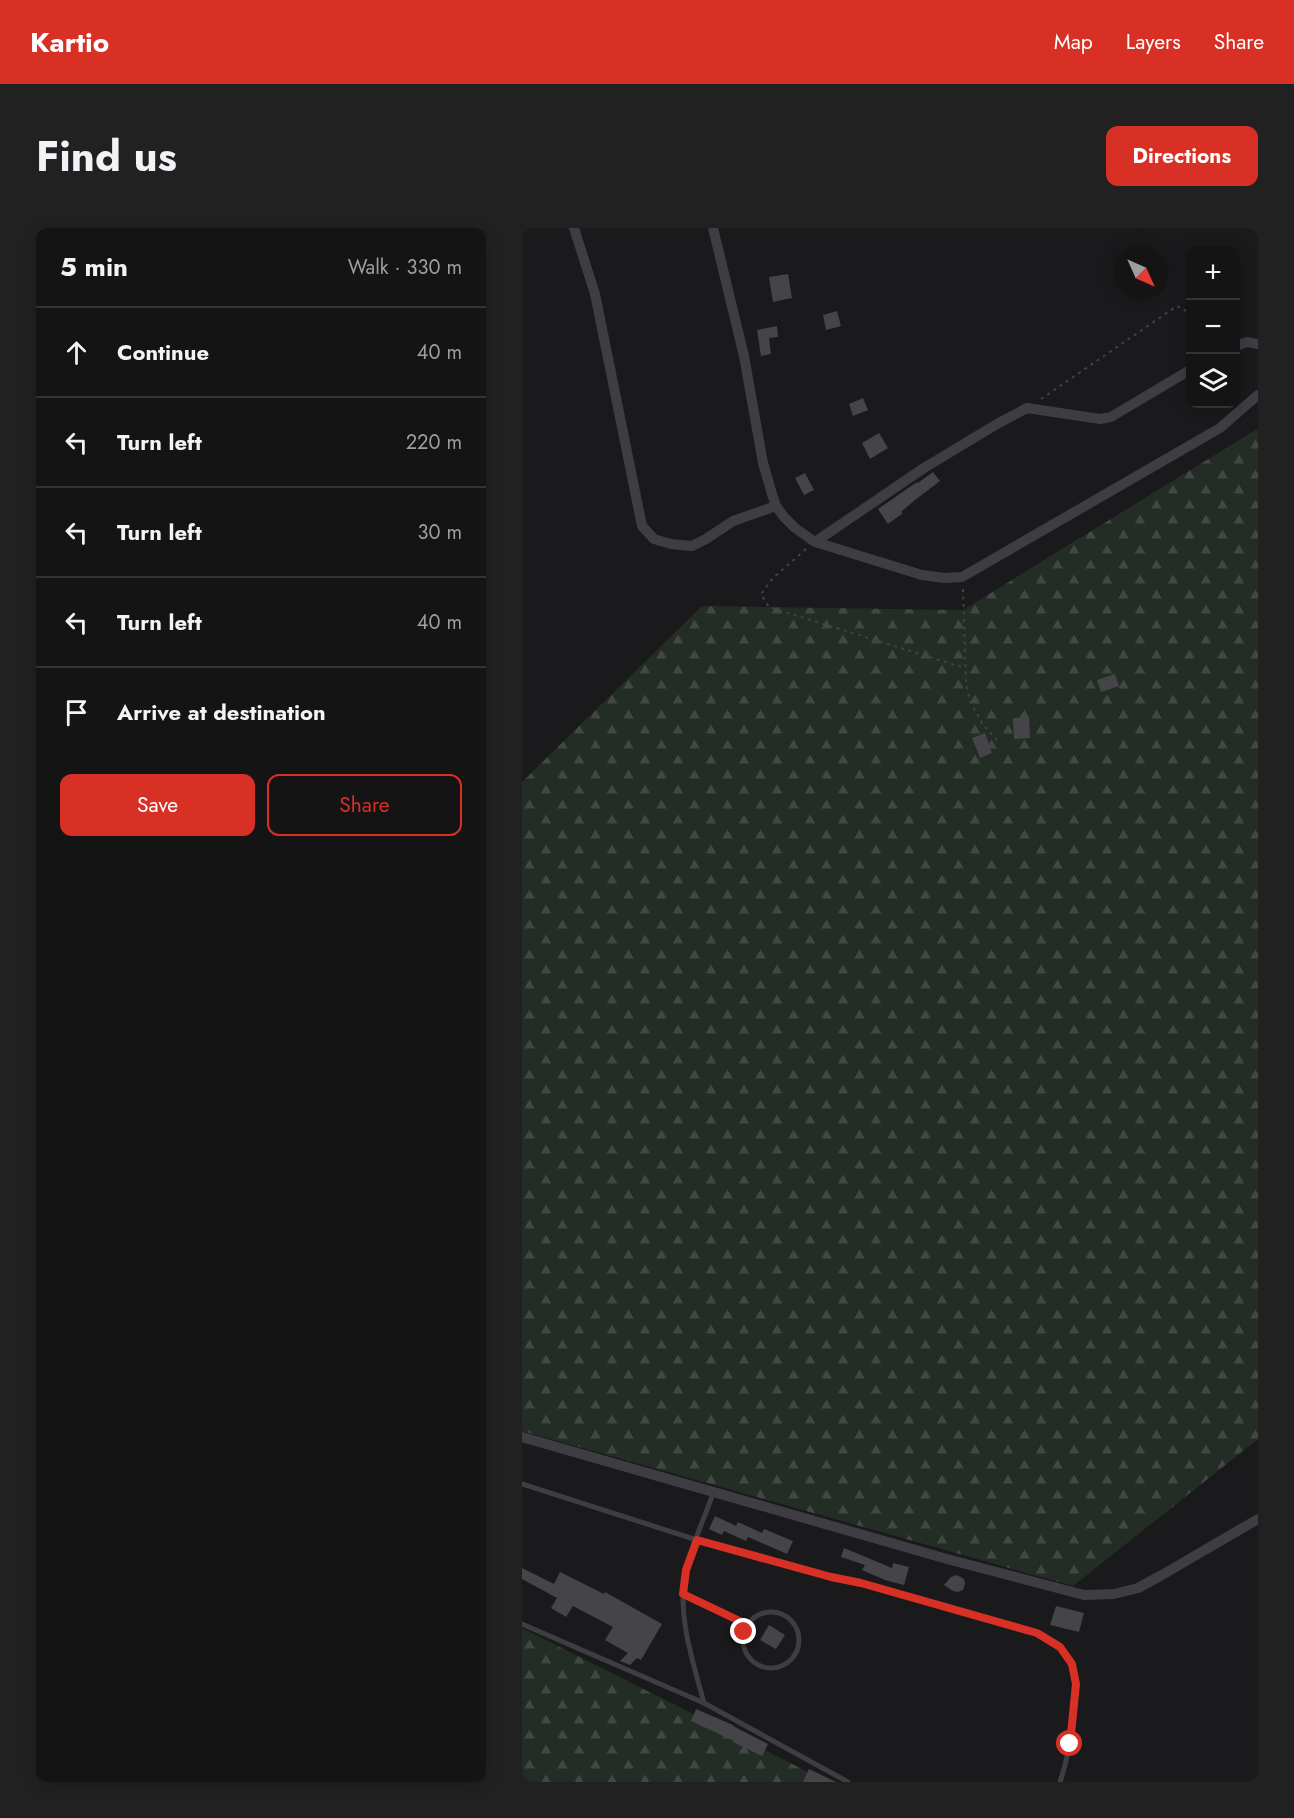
<!DOCTYPE html>
<html lang="en">
<head>
<meta charset="utf-8">
<style>
  :root { --surface:#141415; --page:#212122; --text:#f1f3f6; --muted:#9d9ea0; --line:#333334; --accent:#d93025 }
  body { margin:0; font-family:Jost,sans-serif; background:var(--page); color:var(--text) }
  .controls { position:absolute; right:18px; top:18px; display:grid; overflow:hidden; border-radius:12px; box-shadow:0 3px 15px #0003 }
  .controls button { width:54px; height:54px; display:grid; place-items:center; padding:0; border:0; border-bottom:2px solid var(--line); background:var(--surface); color:var(--text); font:30px sans-serif }
  .compass { position:absolute; left:592px; top:18px; width:54px; height:54px; border-radius:50%; background:var(--surface); box-shadow:0 3px 15px #0003; rotate:135deg }
  .stop { position:absolute; width:18px; height:18px; margin:-14px; border:4px solid #d93025; border-radius:50%; background:#fff }
  .stop.end { background:#d93025; border-color:#fff; box-shadow:0 2px 6px #0008 }
  .list { margin:0; padding:0; list-style:none }
  h2 { display:flex; justify-content:space-between; align-items:center; height:78px; margin:0; padding:0 24px; font-size:26px }
  h2 small { font-size:20px; font-weight:400; color:var(--muted) }
  .list li { display:grid; grid-template-columns:39px 1fr auto; gap:18px; align-items:center; box-sizing:border-box; height:90px; padding:0 24px; border-top:2px solid var(--line) }
  .list b { display:block; font-size:22px; white-space:nowrap }
  .list em { font-size:20px; font-style:normal; color:var(--muted) }
  .actions { display:flex; gap:12px; padding:18px 24px }
  .actions a { flex:1; padding:14px 0; border:2px solid var(--accent); border-radius:12px; text-align:center; font-size:21px; color:var(--accent) }
  .actions .main { background:var(--accent); color:#fff }
  .icon { flex:none; width:33px; height:33px; fill:none; stroke:currentColor; stroke-width:2; stroke-linecap:round; stroke-linejoin:round }
  .map { position:relative; flex:none; width:736px; height:1554px; overflow:hidden; border-radius:12px }
  header { display:flex; align-items:center; gap:36px; box-sizing:border-box; height:84px; padding:0 30px; background:var(--accent); color:#fff }
  header strong { font-size:28px }
  nav { display:flex; gap:33px; margin-inline-start:auto; font-size:21px }
  .intro { display:flex; align-items:center; justify-content:space-between; box-sizing:border-box; height:144px; padding:0 36px }
  h1 { margin:0; font-size:42px }
  .button { padding:15px 27px; border-radius:12px; background:var(--accent); color:#fff; font-size:21px; font-weight:700 }
  main { display:flex; gap:36px; padding:0 36px }
  aside { flex:1; background:var(--surface); border-radius:12px; box-shadow:0 3px 15px #0003 }
  .map>svg:first-child { display:block }
  .forest { fill:url(#forest-firs) }
  .building { fill:#454549 }
  .lines { fill:none; stroke-linecap:round; stroke-linejoin:round }
  .path { stroke:#414248; stroke-width:2; stroke-dasharray:3 4.5; stroke-linecap:butt }
  .lane { stroke:#3d3d43; stroke-width:5 }
  .street { stroke:#3d3d43; stroke-width:10 }
  .route { stroke:#d93025; stroke-width:8 }
</style>
</head>
<body>
<header>
<strong>Kartio</strong>
<nav><a>Map</a><a>Layers</a><a>Share</a></nav>
</header>
<div class="intro"><h1>Find us</h1><a class="button">Directions</a></div>
<main>
<aside>
<h2>5 min<small>Walk · 330 m</small></h2>
<ul class="list">
<li><svg class="icon" aria-label="ahead" viewBox="0 0 24 24"><path d="M12 20V5M6 11l6-6 6 6"/></svg><div><b>Continue</b></div><em>40 m</em></li>
<li><svg class="icon" aria-label="left" viewBox="0 0 24 24"><path d="M17 20v-9H6M10 6l-5 5 5 5"/></svg><div><b>Turn left</b></div><em>220 m</em></li>
<li><svg class="icon" aria-label="left" viewBox="0 0 24 24"><path d="M17 20v-9H6M10 6l-5 5 5 5"/></svg><div><b>Turn left</b></div><em>30 m</em></li>
<li><svg class="icon" aria-label="left" viewBox="0 0 24 24"><path d="M17 20v-9H6M10 6l-5 5 5 5"/></svg><div><b>Turn left</b></div><em>40 m</em></li>
<li><svg class="icon" aria-label="arrive" viewBox="0 0 24 24"><path d="M6 21V4h12l-3 4 3 4H6"/></svg><div><b>Arrive at destination</b></div></li>
</ul>
<div class="actions"><a class="main">Save</a><a>Share</a></div>
</aside>
<div class="map">
<svg width="736" height="1554" viewBox="0 0 736 1554">
  <defs>
    <pattern id="forest-firs" width="22" height="20" patternUnits="userSpaceOnUse" patternTransform="scale(1.5)"><rect width="22" height="20" fill="#242c26"/><path d="M5 1l3.5 6h-7zM16 11l3.5 6h-7z" fill="#414844"/></pattern>
  </defs>
  <rect width="100%" height="100%" fill="#1a1a1c"/>
  <path class="forest" d="M735,201L736,204V1211L551,1358L0,1203V554L180,378L441,382Z
    M0,1400L306,1554H0Z"/>
  <path class="building" d="M266,46L270,70L251,74L247,49Z
    M315,83L319,98L304,102L301,87Z
    M255,98L256,109L247,110L249,126L239,128L235,102Z
    M341,170L346,182L331,188L327,176Z
    M357,205L366,220L348,231L340,215Z
    M411,244L418,253L393,272L379,284L381,285L366,296L356,281L395,254L396,255Z
    M283,245L292,262L282,267L273,250Z
    M593,446L597,458L579,464L575,452Z
    M507,489L508,510L492,511L491,490Z
    M463,505L470,525L458,530L450,510Z
    M193,1288L214,1298L216,1294L240,1305L242,1301L271,1313L265,1326L226,1309L224,1313L202,1303L200,1307L187,1301Z
    M322,1320L370,1340L371,1335L387,1339L382,1357L363,1352L340,1342L343,1337L319,1329Z
    M0,1340L32,1356L38,1344L82,1366L83,1364L140,1396L119,1432L115,1430L108,1437L98,1433L106,1425L83,1412L91,1399L51,1378L44,1389L29,1380L35,1370L0,1351Z
    M435,1347L442,1351L443,1356L441,1362L436,1364L431,1363L422,1357L429,1349Z
    M534,1378L562,1385L557,1404L528,1397Z
    M247,1397L263,1407L254,1421L238,1412Z
    M174,1481L211,1497V1498L246,1516L240,1528L211,1514L212,1513L169,1493Z
    M287,1541L314,1554H281Z"/>
  <g class="lines">
    <path class="path" d="M519,171L655,78L668,85
      M284,321L251,350L239,366L247,379L443,440
      M441,361L444,455L448,473L461,497L475,512"/>
    <path class="lane" d="M0,1256L175,1312L309,1349L339,1355L515,1405C528,1413 542,1420 550,1435C561,1456 546,1531 538,1554
      M161,1366L226,1397
      M221 1412a28 28 0 1 1 56 0a28 28 0 1 1-56 0Z
      M0,1396L182,1475L326,1554
      M182,1475C171,1433 154,1386 164,1342C170,1316 183,1289 192,1263"/>
    <path class="street" d="M52,0L73,66L120,298L132,311L149,316L170,318L184,311L211,293L254,278
      M191,0L222,128L241,235L250,266L254,278L262,289L273,300L293,314
      M714,118L725,114L736,116
      M668,142L589,189L578,191L505,180L475,196L402,240L293,314L400,347L422,350L440,349L698,200L736,167
      M0,1209L425,1331L562,1367L592,1366L616,1360L640,1347L736,1291"/>
  </g>
  <g class="lines">
    <path class="route" d="M222,1404L226,1397L161,1366L164,1342L175,1312L309,1349L339,1355L515,1405L538,1419L550,1436L554,1456L548,1516"/>
  </g>
</svg>
<div class="controls">
<button>+</button>
<button>−</button>
<button><svg class="icon" aria-label="layers" viewBox="0 0 24 24"><path d="M12 4l9 5-9 5-9-5zM3 14l9 5 9-5"/></svg></button>
</div>
<svg class="compass" viewBox="-18 -18 36 36"><path d="M0-13l5 13h-10z" fill="#e53935"/><path d="M0 13l5-13h-10z" fill="#9d9ea0"/></svg>
<div class="stop" style="left:548px;top:1516px"></div>
<div class="stop end" style="left:222px;top:1404px"></div>
</div>
</main>
</body>
</html>
